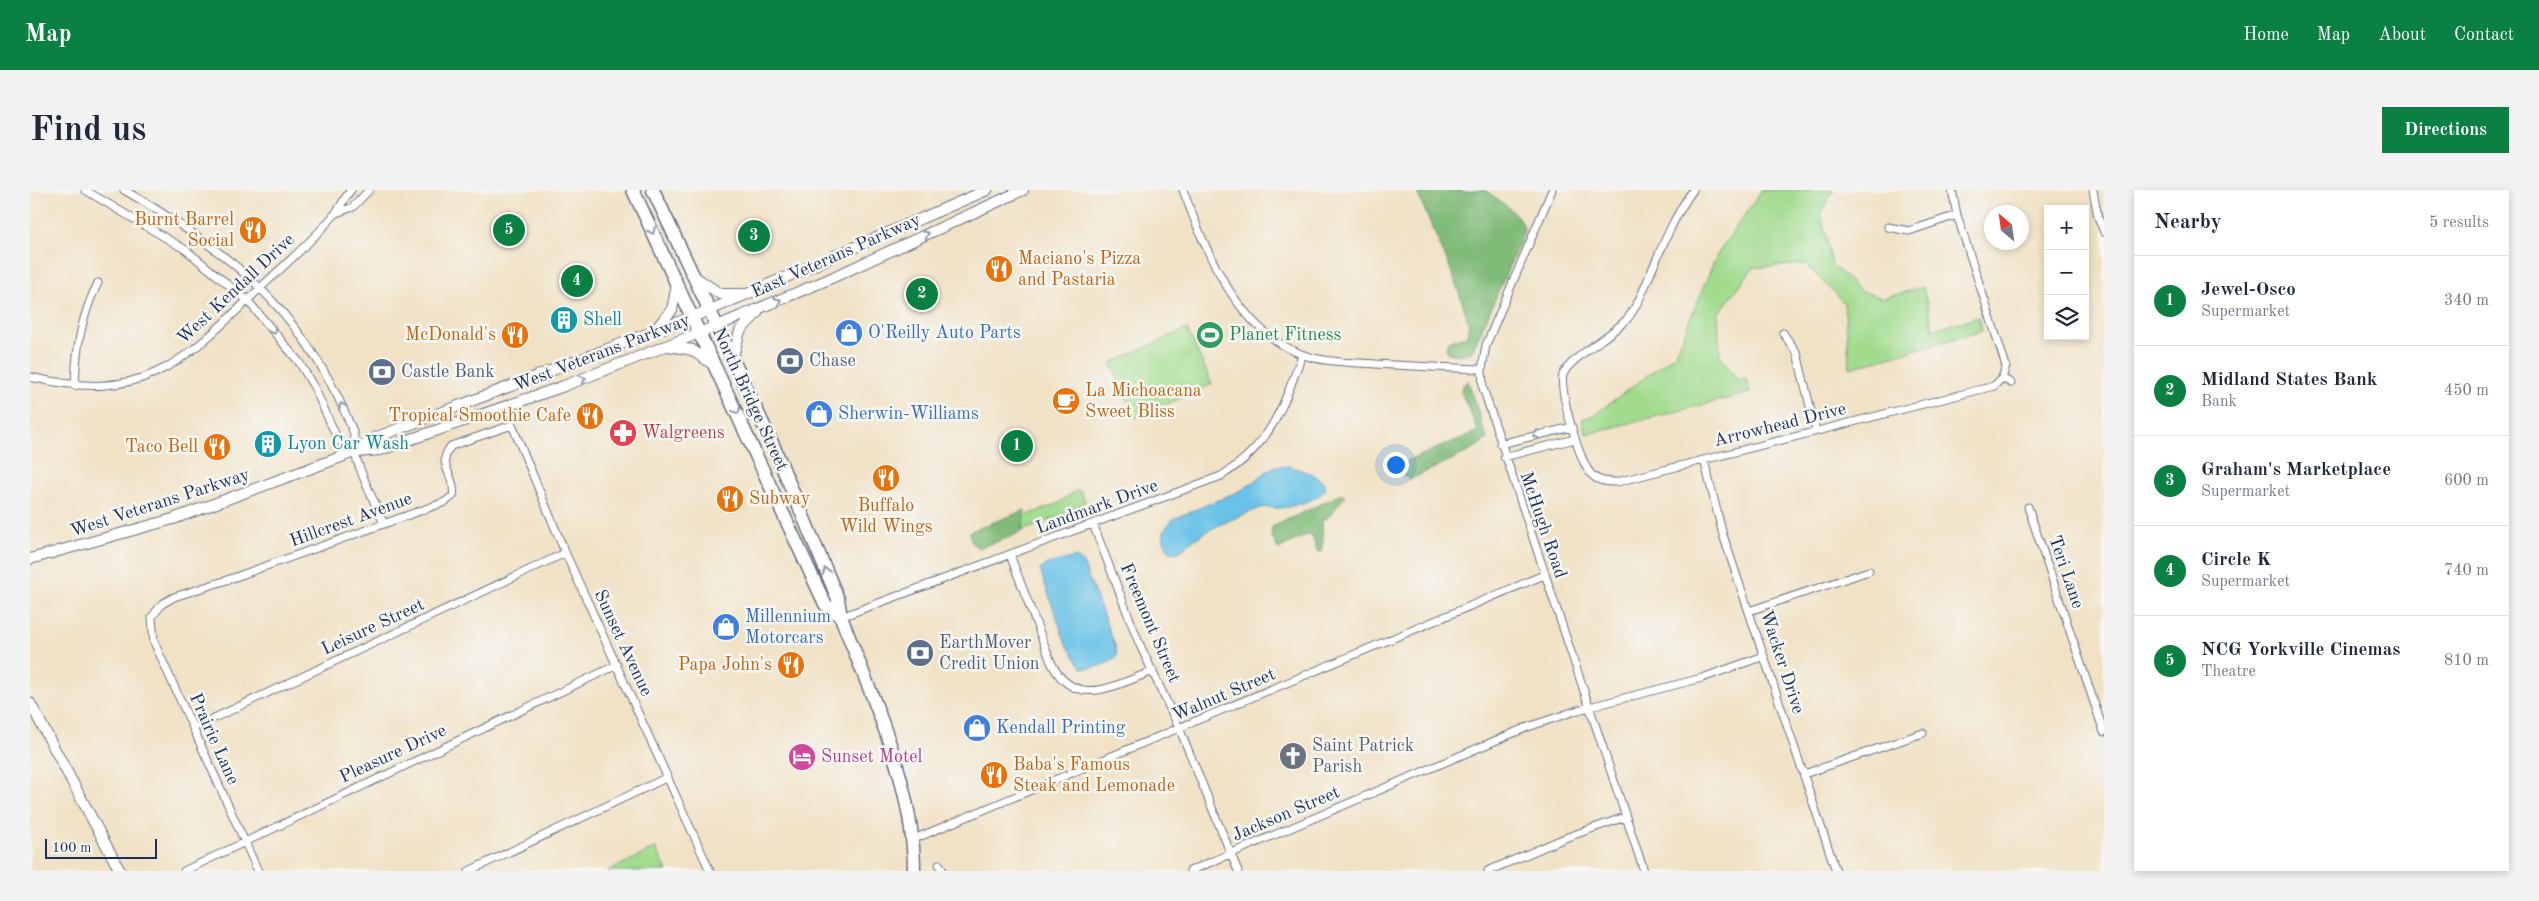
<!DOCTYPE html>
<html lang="en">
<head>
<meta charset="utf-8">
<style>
  :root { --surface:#fff; --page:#f2f2f3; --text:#1f2937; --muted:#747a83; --line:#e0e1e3; --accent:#0b8043 }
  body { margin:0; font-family:"Old Standard TT",serif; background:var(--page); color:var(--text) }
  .controls { position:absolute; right:15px; top:15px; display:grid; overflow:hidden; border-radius:0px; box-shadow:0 2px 8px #0003 }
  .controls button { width:45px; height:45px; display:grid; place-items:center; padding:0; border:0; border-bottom:1px solid var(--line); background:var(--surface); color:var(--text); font:25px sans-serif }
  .compass { position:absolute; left:1954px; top:15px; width:45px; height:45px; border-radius:50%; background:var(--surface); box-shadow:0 2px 8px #0003; rotate:331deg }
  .scale { position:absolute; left:15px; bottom:12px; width:112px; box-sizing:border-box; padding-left:5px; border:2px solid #1b2f5e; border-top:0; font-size:14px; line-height:18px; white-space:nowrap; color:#1b2f5e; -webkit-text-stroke:4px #f6f6f2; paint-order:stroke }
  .you { position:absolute; left:1365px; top:274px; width:18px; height:18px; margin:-12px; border:4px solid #fff; border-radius:50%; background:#1a73e8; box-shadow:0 0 0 8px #1a73e833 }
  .badge { display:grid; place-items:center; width:32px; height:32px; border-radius:50%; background:var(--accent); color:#fff; font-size:16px; font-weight:700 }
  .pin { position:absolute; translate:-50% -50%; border:2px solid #fff; box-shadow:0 1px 5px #0006 }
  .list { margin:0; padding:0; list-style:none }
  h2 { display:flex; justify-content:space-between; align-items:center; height:65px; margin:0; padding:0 20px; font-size:21px }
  h2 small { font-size:16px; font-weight:400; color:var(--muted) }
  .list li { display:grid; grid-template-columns:32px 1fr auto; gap:15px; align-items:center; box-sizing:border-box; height:90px; padding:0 20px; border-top:1px solid var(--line) }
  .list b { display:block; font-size:19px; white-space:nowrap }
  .list p { margin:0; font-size:16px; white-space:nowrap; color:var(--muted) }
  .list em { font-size:16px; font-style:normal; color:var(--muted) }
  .icon { flex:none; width:28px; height:28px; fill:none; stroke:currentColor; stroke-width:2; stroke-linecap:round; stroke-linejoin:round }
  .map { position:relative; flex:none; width:2074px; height:681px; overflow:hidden; border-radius:0px }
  header { display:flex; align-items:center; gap:30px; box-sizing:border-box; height:70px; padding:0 25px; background:var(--accent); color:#fff }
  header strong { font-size:24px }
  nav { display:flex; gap:28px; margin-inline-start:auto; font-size:18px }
  .intro { display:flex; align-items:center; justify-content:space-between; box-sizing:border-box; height:120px; padding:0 30px }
  h1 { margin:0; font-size:35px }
  .button { padding:12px 22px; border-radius:0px; background:var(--accent); color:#fff; font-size:18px; font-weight:700 }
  main { display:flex; gap:30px; padding:0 30px }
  aside { flex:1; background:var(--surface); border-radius:0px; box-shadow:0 2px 8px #0003 }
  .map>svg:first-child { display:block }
  .green { fill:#a1db8d; stroke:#5e8576 }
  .forest { fill:#80bb78; stroke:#4e756b }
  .water { fill:#69c2e7; stroke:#4278a2 }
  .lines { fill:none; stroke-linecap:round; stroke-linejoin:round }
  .street-casing { stroke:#666e82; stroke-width:9 }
  .secondary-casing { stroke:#666e82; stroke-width:12 }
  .primary-casing { stroke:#666e82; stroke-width:12 }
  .highway-casing { stroke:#666e82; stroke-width:15 }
  .street { stroke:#fff; stroke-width:7 }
  .secondary { stroke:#fff; stroke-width:10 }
  .primary { stroke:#fff; stroke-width:10 }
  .highway { stroke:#fff; stroke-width:12 }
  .oneway { stroke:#8d97ae }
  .labels { text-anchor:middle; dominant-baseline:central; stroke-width:5; stroke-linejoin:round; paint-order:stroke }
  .food-label { font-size:18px; fill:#c56008; stroke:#f6f6f2; text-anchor:end }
  .street-label { font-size:18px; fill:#1b2f5e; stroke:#f6f6f2 }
  .culture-label { font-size:18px; fill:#0d838f; stroke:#f6f6f2; text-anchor:start }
  .shop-label { font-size:18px; fill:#366cbe; stroke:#f6f6f2; text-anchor:start }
  .leisure-label { font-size:18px; fill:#27864d; stroke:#f6f6f2; text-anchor:start }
  .service-label { font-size:18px; fill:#4e5e75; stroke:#f6f6f2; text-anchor:start }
  .health-label { font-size:18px; fill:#be3a42; stroke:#f6f6f2; text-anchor:start }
  .worship-label { font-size:18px; fill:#5b616d; stroke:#f6f6f2; text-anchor:start }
  .hotel-label { font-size:18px; fill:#b23c85; stroke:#f6f6f2; text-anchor:start }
</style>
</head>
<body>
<header>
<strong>Map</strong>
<nav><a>Home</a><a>Map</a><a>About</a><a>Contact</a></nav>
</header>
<div class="intro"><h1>Find us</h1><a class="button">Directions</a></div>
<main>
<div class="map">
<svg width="2074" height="681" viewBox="0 0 2074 681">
  <rect width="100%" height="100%" fill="#f6f6f2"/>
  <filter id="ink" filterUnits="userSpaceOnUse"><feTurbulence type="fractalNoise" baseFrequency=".02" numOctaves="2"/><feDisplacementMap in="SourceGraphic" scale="10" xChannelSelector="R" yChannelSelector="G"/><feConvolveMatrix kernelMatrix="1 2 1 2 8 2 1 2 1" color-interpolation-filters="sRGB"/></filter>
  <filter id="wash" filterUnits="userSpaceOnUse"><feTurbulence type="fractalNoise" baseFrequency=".0096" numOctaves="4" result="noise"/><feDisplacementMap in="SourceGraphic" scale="20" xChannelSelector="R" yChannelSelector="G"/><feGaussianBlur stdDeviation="1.12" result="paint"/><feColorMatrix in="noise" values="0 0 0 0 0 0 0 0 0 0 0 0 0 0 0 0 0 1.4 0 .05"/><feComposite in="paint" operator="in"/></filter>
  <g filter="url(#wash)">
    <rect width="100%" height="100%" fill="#f1e2c6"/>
    <path class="green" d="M1732,0H1804L1791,22L1802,75L1829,100L1853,108L1893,97L1903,139L1948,127L1952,141L1820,178L1814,113L1775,74L1723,78L1688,124L1690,165L1707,190L1716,188L1720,203L1556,244L1552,229L1564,225L1645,165L1687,65Z
      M1157,139L1182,194L1106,228L1081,173Z
      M1047,300L1051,302L1055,311L1041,322L992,341L995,326L1027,314Z
      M626,658L637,681H578Z"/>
    <path class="forest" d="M1386,0H1431L1433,2L1454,0C1465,6 1493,26 1494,39C1494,44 1491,49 1489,54L1442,162L1429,165L1418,163L1416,159L1418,151L1437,146L1439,133L1423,85Z
      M1438,191L1457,249L1440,261L1381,289L1369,284L1368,275L1448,241L1431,202L1432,196Z
      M1312,304L1315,307C1307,314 1304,325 1292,331L1293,351L1291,362L1287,361L1282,345L1279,344L1248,359L1241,345L1242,337Z
      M995,320L992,341L978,348L948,358L942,353L939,342Z"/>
    <path class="water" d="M1260,276L1282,284L1294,292L1296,298C1290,310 1260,318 1247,318C1239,318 1233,316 1225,320C1203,329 1178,338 1160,353C1153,359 1150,364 1140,362L1134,351V341L1143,329L1212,300L1243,277Z
      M1046,367L1053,373L1086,458L1087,466C1077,475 1065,479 1052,478L1036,454L1010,380L1018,374Z"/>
  </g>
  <g filter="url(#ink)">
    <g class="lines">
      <defs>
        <path id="street" d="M55,0L156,60L218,111L269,172L285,199L308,250L324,262
          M94,0C196,59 269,116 317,227C319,233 323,239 324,245C324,251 323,258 325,264C332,288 344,311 354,334
          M1153,0C1176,61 1206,139 1271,164C1294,173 1322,172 1346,174C1381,176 1417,178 1452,179
          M1522,0L1456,155L1452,179L1453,198L1614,681
          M1663,0C1645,25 1634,52 1622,80C1615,96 1609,114 1598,128C1583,145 1539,168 1533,185C1529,200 1550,275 1562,285C1569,292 1578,292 1587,292L1964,196L1972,188L1976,176L1927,25L1922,0
          M2063,0L2068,27L2074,42
          M306,23L323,17L339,0
          M1858,37L1879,41L1927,25
          M1753,143L1767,163L1786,241
          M0,187C112,213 149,177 226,102C252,77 281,53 304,25C311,17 314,8 321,0
          M1972,188L1981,193
          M45,196C46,159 51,126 68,93
          M1470,254L1542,237
          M1474,267L1545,249
          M1674,270L1693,345L1806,681
          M1998,317L2074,542
          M1063,334L1109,453L1150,540L1208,681
          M980,365L1021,472C1044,521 1085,495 1123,481
          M1719,421L1839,381
          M811,427L1191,286C1241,255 1253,217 1272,165
          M163,538L535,363
          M1774,584L1893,543
          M884,649L1514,385
          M909,674L913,681
          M154,681L587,475
          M228,681L124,452L122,427L132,414L144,407L200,389L415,312L423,306C427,286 405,275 421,256L482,235L535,362L680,681
          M439,681L638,587
          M1160,681L1495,538L1548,520L1672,488L1734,466
          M1458,681L1535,648L1595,627"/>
        <path id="secondary" d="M0,513L90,681"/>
        <path id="primary" d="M665,87L690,104H712
          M625,140L642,120L647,94
          M639,156L662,160L684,175
          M702,169L710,141L727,123
          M327,262L350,260L534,196L687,136L797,90L993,0
          M0,369L143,329L303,270L324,262L347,247L680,120L957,0"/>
        <path id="highway" d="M603,0L795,414L811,427
          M623,0L743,255L808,409L811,427C842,508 884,593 884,681"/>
      </defs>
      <use href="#street" class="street-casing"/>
      <use href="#secondary" class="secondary-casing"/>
      <use href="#primary" class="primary-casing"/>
      <use href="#highway" class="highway-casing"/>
      <use href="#street" class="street"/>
      <use href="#secondary" class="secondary"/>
      <use href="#primary" class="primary"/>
      <use href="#highway" class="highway"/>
    </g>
    <defs><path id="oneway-chevron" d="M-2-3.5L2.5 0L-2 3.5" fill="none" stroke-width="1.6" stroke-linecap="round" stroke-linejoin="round" transform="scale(1.25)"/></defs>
    <g class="oneway">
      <use href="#oneway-chevron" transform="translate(622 41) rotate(65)"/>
      <use href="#oneway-chevron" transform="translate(896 44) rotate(-25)"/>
      <use href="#oneway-chevron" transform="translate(748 111) rotate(-23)"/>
      <use href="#oneway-chevron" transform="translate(243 141) rotate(51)"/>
      <use href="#oneway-chevron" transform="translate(553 189) rotate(-20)"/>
      <use href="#oneway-chevron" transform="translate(312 216) rotate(-115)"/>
      <use href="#oneway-chevron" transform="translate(707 221) rotate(65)"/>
      <use href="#oneway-chevron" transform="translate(1506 245) rotate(166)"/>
      <use href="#oneway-chevron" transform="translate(796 381) rotate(-113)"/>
    </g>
  </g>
  <defs>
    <symbol id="restaurant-disc" viewBox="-11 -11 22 22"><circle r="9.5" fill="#e8710a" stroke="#f6f6f2"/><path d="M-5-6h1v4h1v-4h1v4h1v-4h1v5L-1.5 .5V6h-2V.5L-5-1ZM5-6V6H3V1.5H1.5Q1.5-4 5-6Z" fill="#fff"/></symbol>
    <symbol id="building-disc" viewBox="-11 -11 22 22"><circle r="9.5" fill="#0f9aa8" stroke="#f6f6f2"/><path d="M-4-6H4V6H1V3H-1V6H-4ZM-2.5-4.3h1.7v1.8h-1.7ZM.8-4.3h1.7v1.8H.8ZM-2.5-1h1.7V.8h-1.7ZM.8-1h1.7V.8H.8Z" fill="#fff"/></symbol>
    <symbol id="shop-disc" viewBox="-11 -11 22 22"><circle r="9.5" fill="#3f7fe0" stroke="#f6f6f2"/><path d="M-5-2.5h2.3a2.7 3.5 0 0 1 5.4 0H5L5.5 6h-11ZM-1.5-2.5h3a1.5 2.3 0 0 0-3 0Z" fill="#fff"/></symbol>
    <symbol id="stadium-disc" viewBox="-11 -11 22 22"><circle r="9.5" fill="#2e9e5b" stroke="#f6f6f2"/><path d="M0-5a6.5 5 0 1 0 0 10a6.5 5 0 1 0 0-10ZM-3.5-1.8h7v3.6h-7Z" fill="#fff"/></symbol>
    <symbol id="bank-disc" viewBox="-11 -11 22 22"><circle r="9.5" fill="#5c6f8a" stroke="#f6f6f2"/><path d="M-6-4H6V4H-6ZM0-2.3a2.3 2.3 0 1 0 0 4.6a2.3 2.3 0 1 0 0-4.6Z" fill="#fff"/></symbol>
    <symbol id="cafe-disc" viewBox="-11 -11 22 22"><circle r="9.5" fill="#e8710a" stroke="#f6f6f2"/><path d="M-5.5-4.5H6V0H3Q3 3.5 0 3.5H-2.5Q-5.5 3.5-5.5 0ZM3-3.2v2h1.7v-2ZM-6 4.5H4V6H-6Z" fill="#fff"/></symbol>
    <symbol id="pharmacy-disc" viewBox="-11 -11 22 22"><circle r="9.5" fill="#e0444e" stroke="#f6f6f2"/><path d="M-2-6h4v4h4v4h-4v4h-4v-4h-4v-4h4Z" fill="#fff"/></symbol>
    <symbol id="church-disc" viewBox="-11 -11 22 22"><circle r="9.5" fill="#6b7280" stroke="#f6f6f2"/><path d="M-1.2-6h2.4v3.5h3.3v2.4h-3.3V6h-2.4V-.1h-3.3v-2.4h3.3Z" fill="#fff"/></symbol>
    <symbol id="hotel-disc" viewBox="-11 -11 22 22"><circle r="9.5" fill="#d1479c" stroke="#f6f6f2"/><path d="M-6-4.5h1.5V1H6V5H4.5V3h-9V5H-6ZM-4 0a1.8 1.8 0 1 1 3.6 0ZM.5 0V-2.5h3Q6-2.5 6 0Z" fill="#fff"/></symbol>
  </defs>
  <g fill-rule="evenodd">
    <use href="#restaurant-disc" x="207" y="24" width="32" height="32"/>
    <use href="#restaurant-disc" x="953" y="63" width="32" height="32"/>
    <use href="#building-disc" x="518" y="114" width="32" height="32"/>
    <use href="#shop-disc" x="803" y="127" width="32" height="32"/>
    <use href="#restaurant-disc" x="469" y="129" width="32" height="32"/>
    <use href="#stadium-disc" x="1164" y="129" width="32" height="32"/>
    <use href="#bank-disc" x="744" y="155" width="32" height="32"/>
    <use href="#bank-disc" x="336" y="166" width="32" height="32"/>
    <use href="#cafe-disc" x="1020" y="195" width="32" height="32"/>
    <use href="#shop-disc" x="773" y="208" width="32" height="32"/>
    <use href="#restaurant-disc" x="544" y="210" width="32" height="32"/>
    <use href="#pharmacy-disc" x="577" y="227" width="32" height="32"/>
    <use href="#building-disc" x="222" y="238" width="32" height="32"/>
    <use href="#restaurant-disc" x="171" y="241" width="32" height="32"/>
    <use href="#restaurant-disc" x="840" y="272" width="32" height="32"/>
    <use href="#restaurant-disc" x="684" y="293" width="32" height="32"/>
    <use href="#shop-disc" x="680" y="421" width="32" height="32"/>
    <use href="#bank-disc" x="874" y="447" width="32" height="32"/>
    <use href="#restaurant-disc" x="745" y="459" width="32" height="32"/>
    <use href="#shop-disc" x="931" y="522" width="32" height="32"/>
    <use href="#church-disc" x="1247" y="550" width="32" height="32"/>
    <use href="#hotel-disc" x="756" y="551" width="32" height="32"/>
    <use href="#restaurant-disc" x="948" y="569" width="32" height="32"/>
  </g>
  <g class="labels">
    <g class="food-label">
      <text x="204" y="30">Burnt Barrel<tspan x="204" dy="21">Social</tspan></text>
      <text x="988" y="69" text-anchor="start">Maciano's Pizza<tspan x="988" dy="21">and Pastaria</tspan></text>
      <text x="466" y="145">McDonald's</text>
      <text x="1055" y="201" text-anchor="start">La Michoacana<tspan x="1055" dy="21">Sweet Bliss</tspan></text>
      <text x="541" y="226">Tropical Smoothie Cafe</text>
      <text x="168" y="257">Taco Bell</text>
      <text x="719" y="309" text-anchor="start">Subway</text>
      <text x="856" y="316" text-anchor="middle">Buffalo<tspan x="856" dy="21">Wild Wings</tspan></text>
      <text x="742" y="475">Papa John's</text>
      <text x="983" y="575" text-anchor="start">Baba's Famous<tspan x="983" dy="21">Steak and Lemonade</tspan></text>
    </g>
    <g class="street-label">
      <text transform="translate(806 66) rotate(-24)">East Veterans Parkway</text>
      <text transform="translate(206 99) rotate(-43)">West Kendall Drive</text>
      <text transform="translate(572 163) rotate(-21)">West Veterans Parkway</text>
      <text transform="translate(720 209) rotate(65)">North Bridge Street</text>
      <text transform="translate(1750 235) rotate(-14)">Arrowhead Drive</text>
      <text transform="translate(130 313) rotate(-18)">West Veterans Parkway</text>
      <text transform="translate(1067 317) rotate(-20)">Landmark Drive</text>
      <text transform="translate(321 330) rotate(-20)">Hillcrest Avenue</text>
      <text transform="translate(1513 335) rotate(71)">McHugh Road</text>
      <text transform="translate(2036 382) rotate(71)">Teri Lane</text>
      <text transform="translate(1120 433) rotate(67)">Freemont Street</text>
      <text transform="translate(343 437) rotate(-25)">Leisure Street</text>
      <text transform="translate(593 453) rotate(65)">Sunset Avenue</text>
      <text transform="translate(1752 472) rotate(72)">Wacker Drive</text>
      <text transform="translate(1194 505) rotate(-23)">Walnut Street</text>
      <text transform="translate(184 549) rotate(66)">Prairie Lane</text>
      <text transform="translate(363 564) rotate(-25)">Pleasure Drive</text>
      <text transform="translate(1256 624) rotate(-23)">Jackson Street</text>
    </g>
    <g class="culture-label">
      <text x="553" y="130">Shell</text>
      <text x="257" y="254">Lyon Car Wash</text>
    </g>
    <g class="shop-label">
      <text x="838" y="143">O'Reilly Auto Parts</text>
      <text x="808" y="224">Sherwin-Williams</text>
      <text x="715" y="427">Millennium<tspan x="715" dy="21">Motorcars</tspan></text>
      <text x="966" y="538">Kendall Printing</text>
    </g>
    <g class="leisure-label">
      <text x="1199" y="145">Planet Fitness</text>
    </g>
    <g class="service-label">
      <text x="779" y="171">Chase</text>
      <text x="371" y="182">Castle Bank</text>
      <text x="909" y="453">EarthMover<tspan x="909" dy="21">Credit Union</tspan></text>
    </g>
    <g class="health-label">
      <text x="612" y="243">Walgreens</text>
    </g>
    <g class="worship-label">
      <text x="1282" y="556">Saint Patrick<tspan x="1282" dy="21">Parish</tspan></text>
    </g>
    <g class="hotel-label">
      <text x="791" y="567">Sunset Motel</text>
    </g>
  </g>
</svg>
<div class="controls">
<button>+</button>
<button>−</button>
<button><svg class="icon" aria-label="layers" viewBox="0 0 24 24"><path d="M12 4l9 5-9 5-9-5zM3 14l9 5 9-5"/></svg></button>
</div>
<svg class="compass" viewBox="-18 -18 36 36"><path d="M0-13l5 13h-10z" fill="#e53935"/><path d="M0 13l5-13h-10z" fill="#747a83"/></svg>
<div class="scale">100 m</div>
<div class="you"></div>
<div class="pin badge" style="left:987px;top:256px">1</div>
<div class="pin badge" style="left:892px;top:104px">2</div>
<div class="pin badge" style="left:724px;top:46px">3</div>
<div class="pin badge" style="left:547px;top:91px">4</div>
<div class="pin badge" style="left:479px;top:40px">5</div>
</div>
<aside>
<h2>Nearby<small>5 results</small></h2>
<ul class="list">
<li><span class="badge">1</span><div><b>Jewel-Osco</b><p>Supermarket</p></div><em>340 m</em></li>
<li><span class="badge">2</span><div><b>Midland States Bank</b><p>Bank</p></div><em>450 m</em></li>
<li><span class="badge">3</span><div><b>Graham's Marketplace</b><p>Supermarket</p></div><em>600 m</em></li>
<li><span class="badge">4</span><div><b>Circle K</b><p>Supermarket</p></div><em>740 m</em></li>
<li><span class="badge">5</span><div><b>NCG Yorkville Cinemas</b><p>Theatre</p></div><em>810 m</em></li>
</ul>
</aside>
</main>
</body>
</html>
